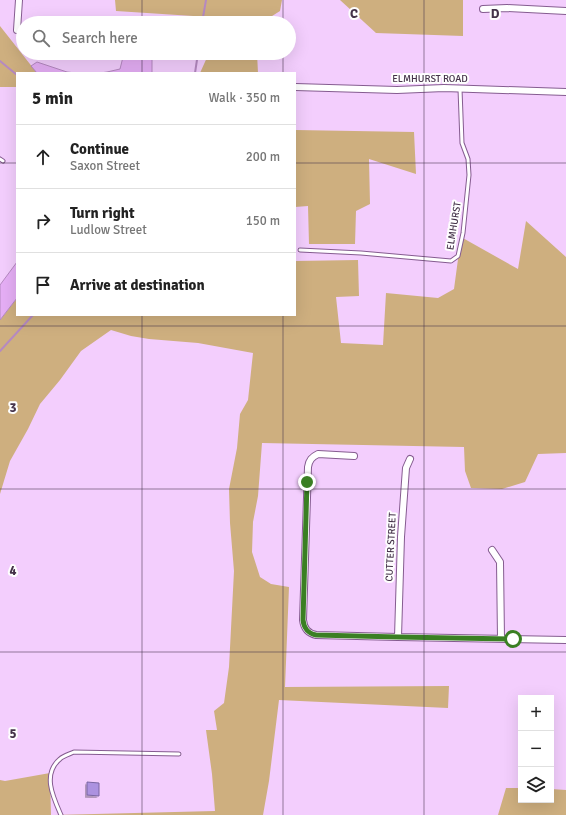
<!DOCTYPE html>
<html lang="en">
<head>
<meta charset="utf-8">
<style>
  :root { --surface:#fff; --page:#f6f6f6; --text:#222; --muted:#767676; --line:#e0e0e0 }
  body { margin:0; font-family:Signika,sans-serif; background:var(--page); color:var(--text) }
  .controls { position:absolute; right:12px; bottom:12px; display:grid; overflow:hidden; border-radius:0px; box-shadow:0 4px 16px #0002 }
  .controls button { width:36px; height:36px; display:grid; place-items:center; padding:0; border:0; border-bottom:1px solid var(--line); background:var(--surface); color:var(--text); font:20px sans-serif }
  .stop { position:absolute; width:12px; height:12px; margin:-9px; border:3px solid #3a7f23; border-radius:50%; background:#fff }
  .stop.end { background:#3a7f23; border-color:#fff; box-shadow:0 1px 4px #0008 }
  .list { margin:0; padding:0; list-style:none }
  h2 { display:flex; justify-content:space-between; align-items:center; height:52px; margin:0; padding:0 16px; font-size:17px }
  h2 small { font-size:13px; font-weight:400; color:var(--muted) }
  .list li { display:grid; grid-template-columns:26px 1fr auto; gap:12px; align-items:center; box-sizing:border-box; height:64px; padding:0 16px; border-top:1px solid var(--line) }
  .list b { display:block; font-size:15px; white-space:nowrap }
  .list p { margin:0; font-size:13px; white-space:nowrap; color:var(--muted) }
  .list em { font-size:13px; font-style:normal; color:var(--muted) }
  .icon { flex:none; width:22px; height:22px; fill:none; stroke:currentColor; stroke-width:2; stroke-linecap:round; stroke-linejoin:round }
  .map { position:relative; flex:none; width:566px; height:815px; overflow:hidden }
  .search { position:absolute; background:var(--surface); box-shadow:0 4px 16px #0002; left:16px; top:16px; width:280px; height:44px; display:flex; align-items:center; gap:10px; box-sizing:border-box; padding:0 14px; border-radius:22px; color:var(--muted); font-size:15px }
  .panel { position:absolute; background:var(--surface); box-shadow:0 4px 16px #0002; left:16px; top:72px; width:280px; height:244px; border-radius:0px }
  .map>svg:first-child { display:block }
  .green { fill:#ceaf7f }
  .water { fill:#e5aef5; stroke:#b589c1 }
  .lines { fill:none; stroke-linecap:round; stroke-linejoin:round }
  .stream { stroke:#b589c1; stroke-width:2 }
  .building { fill:#ac92e0; stroke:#7a66a2; filter:url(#shadow) }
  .lane-casing { stroke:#855c90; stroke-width:5 }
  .street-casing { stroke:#855c90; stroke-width:8 }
  .lane { stroke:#fff; stroke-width:3 }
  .street { stroke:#fff; stroke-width:6 }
  .route { stroke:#3a7f23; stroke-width:5 }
  .grid { fill:none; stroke:#443249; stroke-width:1; stroke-opacity:0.55 }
  .labels { text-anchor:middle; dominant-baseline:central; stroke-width:4; stroke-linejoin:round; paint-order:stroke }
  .street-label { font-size:10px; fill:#443249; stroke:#fefefe }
  .grid-label { font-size:13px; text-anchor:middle; font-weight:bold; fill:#443249; stroke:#fefefe; stroke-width:4; stroke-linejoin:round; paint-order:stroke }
</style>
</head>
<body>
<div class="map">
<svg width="566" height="815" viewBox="0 0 566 815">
  <defs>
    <filter id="shadow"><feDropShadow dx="-2.5" dy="2.5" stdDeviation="0" flood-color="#0004"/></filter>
  </defs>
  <rect width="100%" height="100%" fill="#f3cefd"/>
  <path class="green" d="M115,0H282L280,11L261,23H222L224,18L116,11Z
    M340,0H463V36L376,33Z
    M0,26L37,73H17V87H0Z
    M209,53H257L258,73H200Z
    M295,130L414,132L416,174L369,159L370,204L356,211L355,244H309L308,206L295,207Z
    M526,221L566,257V453L538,454L525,482L502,489L471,488L465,471L464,447L262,443L258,496L253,522L252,552L260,577L271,584L289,587L285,687L449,686L448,708L279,700L269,781L263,815H54L215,811L212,774L206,730H217L214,711L224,703L229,667L234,571L230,523L229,489L237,448L240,414L248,400L253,353L198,343L149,339L131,336L111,330L81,351L60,380L40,404L28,429L10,461L0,494V320L17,298V315H295V261L358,260L359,296L336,297L341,343L383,345L386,293L438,298L454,289L461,237L518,269Z
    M50,773L51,815H0V780L5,781Z
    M506,788H521V800H551V789L566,790V815H498Z"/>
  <path class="water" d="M124,53H152V73H100L107,72L120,69Z
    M37,62L67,72L76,73H37L31,66Z
    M17,262V298L0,320V285Z"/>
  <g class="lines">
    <path class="stream" d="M202,23L206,0
      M0,61L17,75
      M195,73L198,53
      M0,351L33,315"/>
  </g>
  <path class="building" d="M87,782L99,783V796L87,795Z"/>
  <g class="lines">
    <defs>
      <path id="lane" d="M0,159L3,161
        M300,250L361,253L451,261L458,256L463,233L469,175L468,159L462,143L460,89
        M61,815C53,797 42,774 60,759C63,756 70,754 74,752L179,754"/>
      <path id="street" d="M483,9L507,8L566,11
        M17,30L19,0
        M295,87L397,90L444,88L566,92
        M354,456L318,454C312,457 309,460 308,467L303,620C304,628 307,633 316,635L398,637L566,640
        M492,550L500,562L501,639
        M398,637L401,537L406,468L410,459"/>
    </defs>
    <use href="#lane" class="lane-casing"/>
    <use href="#street" class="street-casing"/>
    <use href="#lane" class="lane"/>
    <use href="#street" class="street"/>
  </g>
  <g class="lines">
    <path class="route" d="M307,482L303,620C304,628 307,633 316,635L398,637L513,639"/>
  </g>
  <path class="grid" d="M142,0V23M283,0V23M424,0V815M142,53V73M283,53V73M0,163H17M295,163H566M142,315V815M283,315V815M0,326H566M0,489H566M0,652H566"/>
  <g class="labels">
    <g class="street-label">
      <text x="430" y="79">ELMHURST ROAD</text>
      <text transform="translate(454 226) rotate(-81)">ELMHURST</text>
      <text transform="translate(391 547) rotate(-87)">CUTTER STREET</text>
    </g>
  </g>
  <g class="grid-label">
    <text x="354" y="18">C</text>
    <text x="495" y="18">D</text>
    <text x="13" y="412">3</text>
    <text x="13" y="575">4</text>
    <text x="13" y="738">5</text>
  </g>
</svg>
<div class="controls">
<button>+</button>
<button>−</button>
<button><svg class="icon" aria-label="layers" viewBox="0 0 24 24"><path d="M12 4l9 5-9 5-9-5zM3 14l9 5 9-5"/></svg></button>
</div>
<div class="stop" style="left:513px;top:639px"></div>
<div class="stop end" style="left:307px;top:482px"></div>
<div class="search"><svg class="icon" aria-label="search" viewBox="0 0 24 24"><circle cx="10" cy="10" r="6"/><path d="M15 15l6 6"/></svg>Search here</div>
<section class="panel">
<h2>5 min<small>Walk · 350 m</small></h2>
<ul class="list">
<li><svg class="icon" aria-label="ahead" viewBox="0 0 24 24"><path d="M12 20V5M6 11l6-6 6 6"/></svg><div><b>Continue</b><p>Saxon Street</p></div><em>200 m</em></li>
<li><svg class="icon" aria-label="right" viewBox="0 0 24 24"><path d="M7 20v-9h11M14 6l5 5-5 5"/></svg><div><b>Turn right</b><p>Ludlow Street</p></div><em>150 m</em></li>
<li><svg class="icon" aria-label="arrive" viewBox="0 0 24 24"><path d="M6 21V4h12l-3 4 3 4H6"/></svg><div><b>Arrive at destination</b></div></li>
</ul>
</section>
</div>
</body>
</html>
